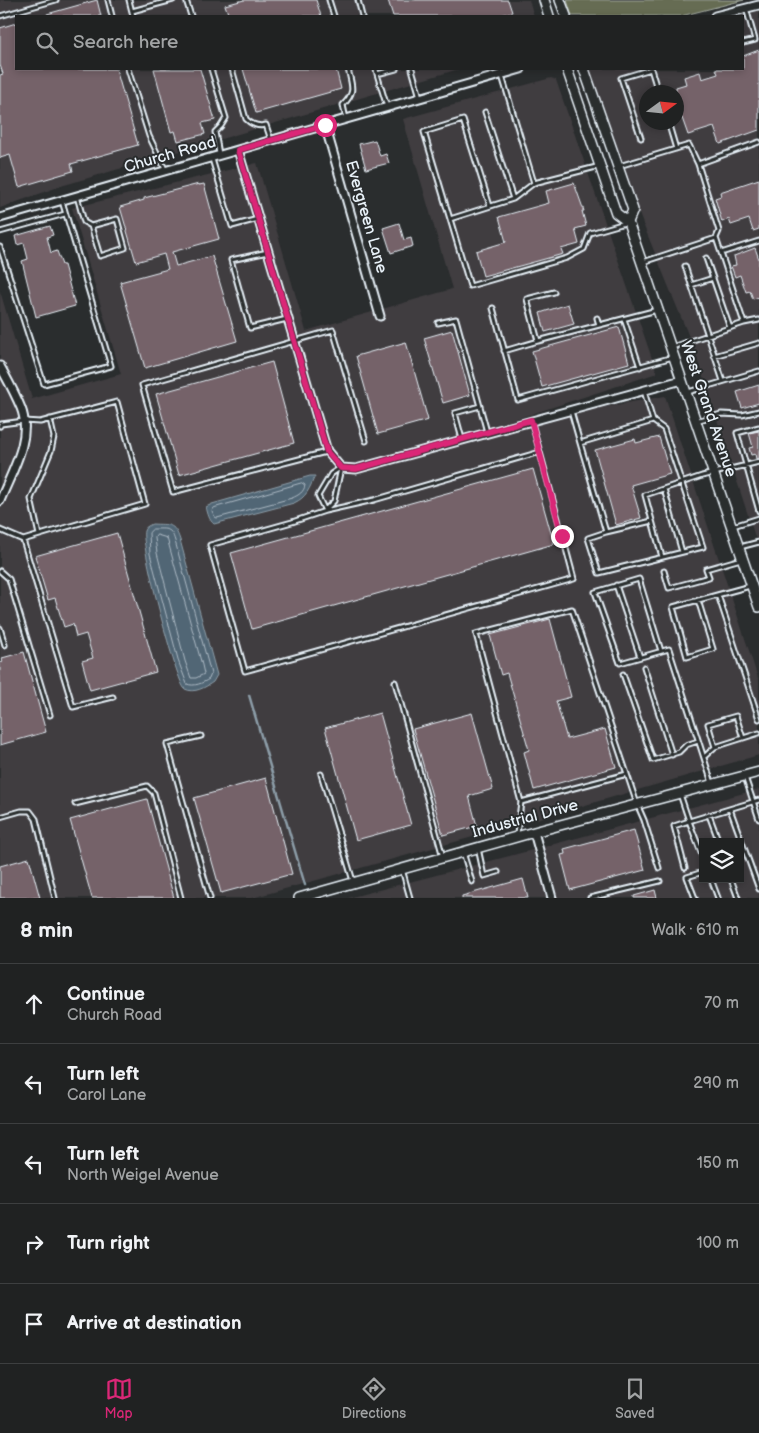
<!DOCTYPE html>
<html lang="en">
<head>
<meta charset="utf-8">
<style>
  :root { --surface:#202222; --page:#2d2f2f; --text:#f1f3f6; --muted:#a2a4a5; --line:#3d3f40; --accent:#db2777 }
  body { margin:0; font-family:"Balsamiq Sans",sans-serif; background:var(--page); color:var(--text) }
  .controls { position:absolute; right:15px; bottom:15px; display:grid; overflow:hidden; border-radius:0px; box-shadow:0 2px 8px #0003 }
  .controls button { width:45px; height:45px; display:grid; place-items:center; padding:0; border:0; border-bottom:1px solid var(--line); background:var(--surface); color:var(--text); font:25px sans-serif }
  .compass { position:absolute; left:639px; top:85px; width:45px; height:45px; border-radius:50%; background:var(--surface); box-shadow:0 2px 8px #0003; rotate:75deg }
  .stop { position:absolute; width:15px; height:15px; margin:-11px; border:4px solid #db2777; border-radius:50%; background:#fff }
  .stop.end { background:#db2777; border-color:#fff; box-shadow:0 1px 5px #0008 }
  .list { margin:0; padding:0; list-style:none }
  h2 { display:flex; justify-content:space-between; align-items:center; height:65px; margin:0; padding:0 20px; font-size:21px }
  h2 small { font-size:16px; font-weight:400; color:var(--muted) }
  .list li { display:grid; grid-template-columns:32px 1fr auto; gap:15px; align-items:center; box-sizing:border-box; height:80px; padding:0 20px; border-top:1px solid var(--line) }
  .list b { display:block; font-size:19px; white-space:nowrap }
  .list p { margin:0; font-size:16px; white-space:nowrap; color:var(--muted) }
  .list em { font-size:16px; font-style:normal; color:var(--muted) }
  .icon { flex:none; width:28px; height:28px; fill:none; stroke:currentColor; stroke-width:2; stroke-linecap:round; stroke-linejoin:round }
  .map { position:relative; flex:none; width:759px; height:898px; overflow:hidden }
  .search { position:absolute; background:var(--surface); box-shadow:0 2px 8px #0003; left:15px; right:15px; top:15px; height:55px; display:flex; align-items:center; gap:12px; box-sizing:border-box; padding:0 18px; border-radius:0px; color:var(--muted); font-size:19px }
  .sheet { height:465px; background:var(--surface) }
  nav { display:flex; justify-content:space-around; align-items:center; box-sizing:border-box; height:70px; border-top:1px solid var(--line); background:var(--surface); font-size:14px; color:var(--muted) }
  nav a { display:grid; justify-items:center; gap:2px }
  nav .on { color:var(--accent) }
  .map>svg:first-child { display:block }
  .built { fill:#403d40; fill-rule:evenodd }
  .green { fill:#666c52; stroke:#a7aea5 }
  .water { fill:#516675; stroke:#8d9ea9 }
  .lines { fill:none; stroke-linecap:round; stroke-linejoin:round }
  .shore { stroke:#acb9c4; stroke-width:1 }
  .stream { stroke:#8d9ea9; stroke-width:2.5 }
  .building { fill:#746269; stroke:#e8f1f8 }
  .service-casing { stroke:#e8f1f8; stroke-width:7 }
  .minor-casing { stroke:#e8f1f8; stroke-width:11 }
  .tertiary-casing { stroke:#e8f1f8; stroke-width:12 }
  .secondary-casing { stroke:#e8f1f8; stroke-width:12 }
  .service { stroke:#2a2d2e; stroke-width:3 }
  .minor { stroke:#2a2d2e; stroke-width:7 }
  .tertiary { stroke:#2a2d2e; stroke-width:9 }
  .secondary { stroke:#2a2d2e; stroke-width:9 }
  .route { stroke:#db2777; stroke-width:6 }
  .labels { text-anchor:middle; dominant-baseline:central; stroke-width:4; stroke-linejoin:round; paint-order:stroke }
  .street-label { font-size:16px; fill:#e8f1f8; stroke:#2a2d2e }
</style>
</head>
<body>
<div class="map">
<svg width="759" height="898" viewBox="0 0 759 898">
  <rect width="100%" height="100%" fill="#2a2d2e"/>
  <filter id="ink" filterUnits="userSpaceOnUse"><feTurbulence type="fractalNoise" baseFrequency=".02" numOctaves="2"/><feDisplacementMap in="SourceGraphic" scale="10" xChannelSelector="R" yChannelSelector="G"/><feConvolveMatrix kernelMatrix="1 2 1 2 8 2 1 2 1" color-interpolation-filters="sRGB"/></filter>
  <g filter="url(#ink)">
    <path class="built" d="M0,0H529L534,16H16V69H459L61,186L0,208Z
      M759,6V549L694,349L580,69H743V16H722ZM646,92H676V122H646Z
      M551,78L556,80L657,373L492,427L493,432L543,418L665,396L759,681V755L509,827L252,898H0V291L32,399L121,374L72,208L257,163L306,331L452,289L403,119Z
      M759,789V898H348L521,853ZM703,842H740V879H703Z"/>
    <path class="green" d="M567,0H744L681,16H572Z"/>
    <path class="water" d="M310,476H315C309,489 307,497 294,503L214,524C209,520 208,514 206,507L212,504Z
      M152,524C169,525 174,522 180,540L217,675L213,682C206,687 194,694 185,689C177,684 140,544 144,531C145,527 148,526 152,524Z"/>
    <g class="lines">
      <path class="shore" d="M302,483L305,485C304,492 299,495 292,498L217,518L215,517L212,511L214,508Z
        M153,529C167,529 171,527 175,541L211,674L209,679C203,683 194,687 187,684L179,663L150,554L149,533Z
        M157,535L167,538L202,665L204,674L196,678H191L185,661L157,553L155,538Z"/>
      <path class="stream" d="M249,695L305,885"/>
    </g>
    <path class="building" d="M97,0L101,16H47V14Z
      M244,0H316L321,16H229L225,5Z
      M388,0H508L512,12L498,16H393Z
      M16,23V69H116L138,145L71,164L73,171L19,187L10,155L0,158V75L3,74L0,65V28Z
      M759,50V130L720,144L714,127L688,135L676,101V87L686,84L684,77L700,72L702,79L718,74L716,69H743V56Z
      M154,69H200L215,120L202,123L205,134L178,141L175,131L171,132Z
      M243,69H336L341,89L256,113Z
      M375,140L380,156L386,154L389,163L366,169L359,144Z
      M759,179V229L753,231L749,219L731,225L729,219L722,222L715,198L721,196L720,192Z
      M574,183L584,211H582L586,226L575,229L579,244L561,249L563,254L483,276L476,251L506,242L499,217L549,203L546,191Z
      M199,184V185L204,184L219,239L172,252L176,266L212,256L237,341L145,368L120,282L168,269L164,254L136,262L120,207L144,200V198Z
      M399,223L404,240L411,238L413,246L391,253L383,228Z
      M50,226L53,235L47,237L51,253L57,251L62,265H64L75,306L36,317L22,261L28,259L24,243L17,245L15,236Z
      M755,248L759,259V297L753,299L750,291L746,292L740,275L735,277L731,266L736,265L734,256Z
      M568,304L574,324L545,332L540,313Z
      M619,327L629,363L542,387L532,351Z
      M452,330L470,395L443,403L424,338Z
      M406,342L428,420L378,434L356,356Z
      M272,362L294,443L179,475L156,394Z
      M759,385V403L742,408L737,392Z
      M759,431V459H756L755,454L751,455L749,448L753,447L749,433Z
      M659,437L670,474L631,485L641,518L616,525L595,450L635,439L636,443Z
      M533,469L554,544L252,629L231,553Z
      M117,533L156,672L90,690L82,661L93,658L86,634L76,637L73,624L64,627L55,598L48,600L35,556Z
      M550,619L571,697L556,701L567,739L605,729L616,767L534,790L524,752L529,750L507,673L501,675L490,635Z
      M24,652L46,732L0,745V663L3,662L2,658Z
      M380,713L411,825L356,840L325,728Z
      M472,713L493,789L469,796L477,826L443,835L413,729Z
      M266,778L292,874L221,893L194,798Z
      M147,799L174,898H92L70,820Z
      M634,830L645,870L570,890L561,855L565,854L564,849Z
      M29,858L40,898H0V866Z
      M523,879L528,898H462V896Z
      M655,890L657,898H634V896Z"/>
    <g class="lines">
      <defs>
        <path id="service" d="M108,0L112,16
          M129,0L133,16
          M186,0L191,16
          M329,0L334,16
          M358,0L362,16
          M132,11L173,0
          M0,16L56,0
          M743,43L755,40L746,8
          M128,69L149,136L165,169
          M211,69L226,118L221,126L215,132L219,154
          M232,69L246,119C252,125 258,127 266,125L271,140
          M376,69L377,74
          M412,69L420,97
          M500,69L534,183L600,166
          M387,107L377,74L396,69
          M485,112L513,199
          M346,119L343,105C356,92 352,86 348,69
          M668,122L676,149
          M641,138L621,78L651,69L658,92
          M212,159L232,226L258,219
          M698,164L719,231L716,238
          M619,166L689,145L698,164L759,142
          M77,196L84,222L91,226L100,256L125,248L117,219L91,226
          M490,206L463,120L424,132L470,286L567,258L584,249L590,233L625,223
          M450,219L513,199L534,183
          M0,232L65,214
          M0,247L44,384L111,366L62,201
          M268,252L231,260L250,328L287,319
          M706,258L730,328
          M643,262L716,238L721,253L759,241
          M685,266L723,381
          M691,285L713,278
          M554,292L527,299L538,341L657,310
          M493,308L518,400L673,357
          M597,318L599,325
          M624,319L640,367
          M438,323L456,319L487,432
          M744,323L759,320
          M672,347L744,323L721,253
          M504,351L538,341
          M714,356L759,343
          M688,392L759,371
          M571,411L580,443L653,421L644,391
          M531,420C546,473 560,526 574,579L245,671L210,545L292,522L325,511L374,500L540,452
          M696,421L721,414L742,415L759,411
          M0,426L1,424L24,421L40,422L117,402L145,504L23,540L0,530
          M759,427L737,433L759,511
          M462,439L455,413L480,406
          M580,443L606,532L588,538L599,573L703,547L664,429L653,421
          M326,452L173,492L142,385L333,330L366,441
          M664,489L682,552
          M325,510L334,501L341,468
          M325,511L318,496L331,474L340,468
          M733,526L759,518
          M606,532L652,521
          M39,535L31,499L51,451L54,437L50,419
          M23,540L73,707L113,697
          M740,547L759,542
          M662,557L645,495L702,476L759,462
          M0,571L9,579L50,715
          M664,571L669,588L709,577L706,569L741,559
          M616,585L640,657
          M718,595L759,719
          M698,600L713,649L687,657L673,607C699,600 724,593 750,586
          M0,628L5,645
          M661,651L639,579L595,592L620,663L669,649L712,783
          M644,667L672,755
          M623,674L653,760L679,752L686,745L698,741
          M395,682L443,857
          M201,736L167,744L210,898
          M715,747L708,724L736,716L743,738
          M704,757L715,747L759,733
          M321,774L353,881
          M745,777L759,819
          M680,794L689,821L759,800
          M521,802L627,774
          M75,804L147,786L154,793L181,898
          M730,809L759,889
          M709,815L719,842
          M0,817L21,811H30L36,819L55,898
          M517,834L521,802L476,634L572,609L637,804L644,820L659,868
          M478,848L484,876L498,872
          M463,852L472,882
          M685,868L674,826L689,821L703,858
          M402,869L410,898
          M711,879L718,898
          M731,879L738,898
          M590,898L660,881
          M695,898L687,877L703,872"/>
        <path id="minor" d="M715,16L759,5
          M325,125L380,316
          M238,150L327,451L341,468L356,469L682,380
          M0,218L521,69
          M0,366C7,379 15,393 21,408C33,438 11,473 0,501
          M534,832L552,898"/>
        <path id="tertiary" d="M299,898L534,832L759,772"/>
        <path id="secondary" d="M544,0L549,16
          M560,0L566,16
          M567,69L616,213L628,222L759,607
          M584,69L633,210L628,222"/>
      </defs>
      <use href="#service" class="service-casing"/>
      <use href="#minor" class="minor-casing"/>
      <use href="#tertiary" class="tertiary-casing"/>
      <use href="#secondary" class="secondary-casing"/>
      <use href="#service" class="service"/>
      <use href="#minor" class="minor"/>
      <use href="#tertiary" class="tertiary"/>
      <use href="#secondary" class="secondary"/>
    </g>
  </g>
  <g class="lines" filter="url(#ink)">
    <path class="route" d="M325,125L238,150L327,452L341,468L356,469L531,420L562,536"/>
  </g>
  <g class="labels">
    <g class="street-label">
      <text transform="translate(170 155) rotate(-16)">Church Road</text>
      <text transform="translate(366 217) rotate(74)">Evergreen Lane</text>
      <text transform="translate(708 409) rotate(71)">West Grand Avenue</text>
      <text transform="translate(525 819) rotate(-15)">Industrial Drive</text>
    </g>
  </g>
</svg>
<div class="controls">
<button><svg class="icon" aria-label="layers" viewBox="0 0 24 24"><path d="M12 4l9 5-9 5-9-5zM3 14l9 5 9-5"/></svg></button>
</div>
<svg class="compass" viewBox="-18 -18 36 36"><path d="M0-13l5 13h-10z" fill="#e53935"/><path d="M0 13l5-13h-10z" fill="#a2a4a5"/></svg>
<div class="stop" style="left:325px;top:125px"></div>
<div class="stop end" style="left:562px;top:536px"></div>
<div class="search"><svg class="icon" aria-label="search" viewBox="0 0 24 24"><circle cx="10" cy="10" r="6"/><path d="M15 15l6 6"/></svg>Search here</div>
</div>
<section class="sheet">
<h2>8 min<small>Walk · 610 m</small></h2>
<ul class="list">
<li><svg class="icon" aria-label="ahead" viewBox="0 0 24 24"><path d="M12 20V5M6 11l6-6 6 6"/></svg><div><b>Continue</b><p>Church Road</p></div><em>70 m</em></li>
<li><svg class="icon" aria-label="left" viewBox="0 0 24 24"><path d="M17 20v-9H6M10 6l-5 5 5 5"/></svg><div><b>Turn left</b><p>Carol Lane</p></div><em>290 m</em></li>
<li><svg class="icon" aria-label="left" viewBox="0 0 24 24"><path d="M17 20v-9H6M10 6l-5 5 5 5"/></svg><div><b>Turn left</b><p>North Weigel Avenue</p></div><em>150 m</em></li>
<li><svg class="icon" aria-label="right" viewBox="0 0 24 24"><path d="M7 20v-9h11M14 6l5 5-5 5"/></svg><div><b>Turn right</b></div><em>100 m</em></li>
<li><svg class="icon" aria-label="arrive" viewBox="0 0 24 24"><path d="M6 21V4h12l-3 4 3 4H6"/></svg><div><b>Arrive at destination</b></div></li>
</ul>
</section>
<nav>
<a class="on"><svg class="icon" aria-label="map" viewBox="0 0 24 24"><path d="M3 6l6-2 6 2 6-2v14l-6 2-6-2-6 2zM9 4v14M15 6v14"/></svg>Map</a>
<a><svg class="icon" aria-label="directions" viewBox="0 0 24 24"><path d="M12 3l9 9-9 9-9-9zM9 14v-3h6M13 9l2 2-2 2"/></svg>Directions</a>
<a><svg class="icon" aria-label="saved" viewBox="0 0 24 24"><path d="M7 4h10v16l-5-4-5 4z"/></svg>Saved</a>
</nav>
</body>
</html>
